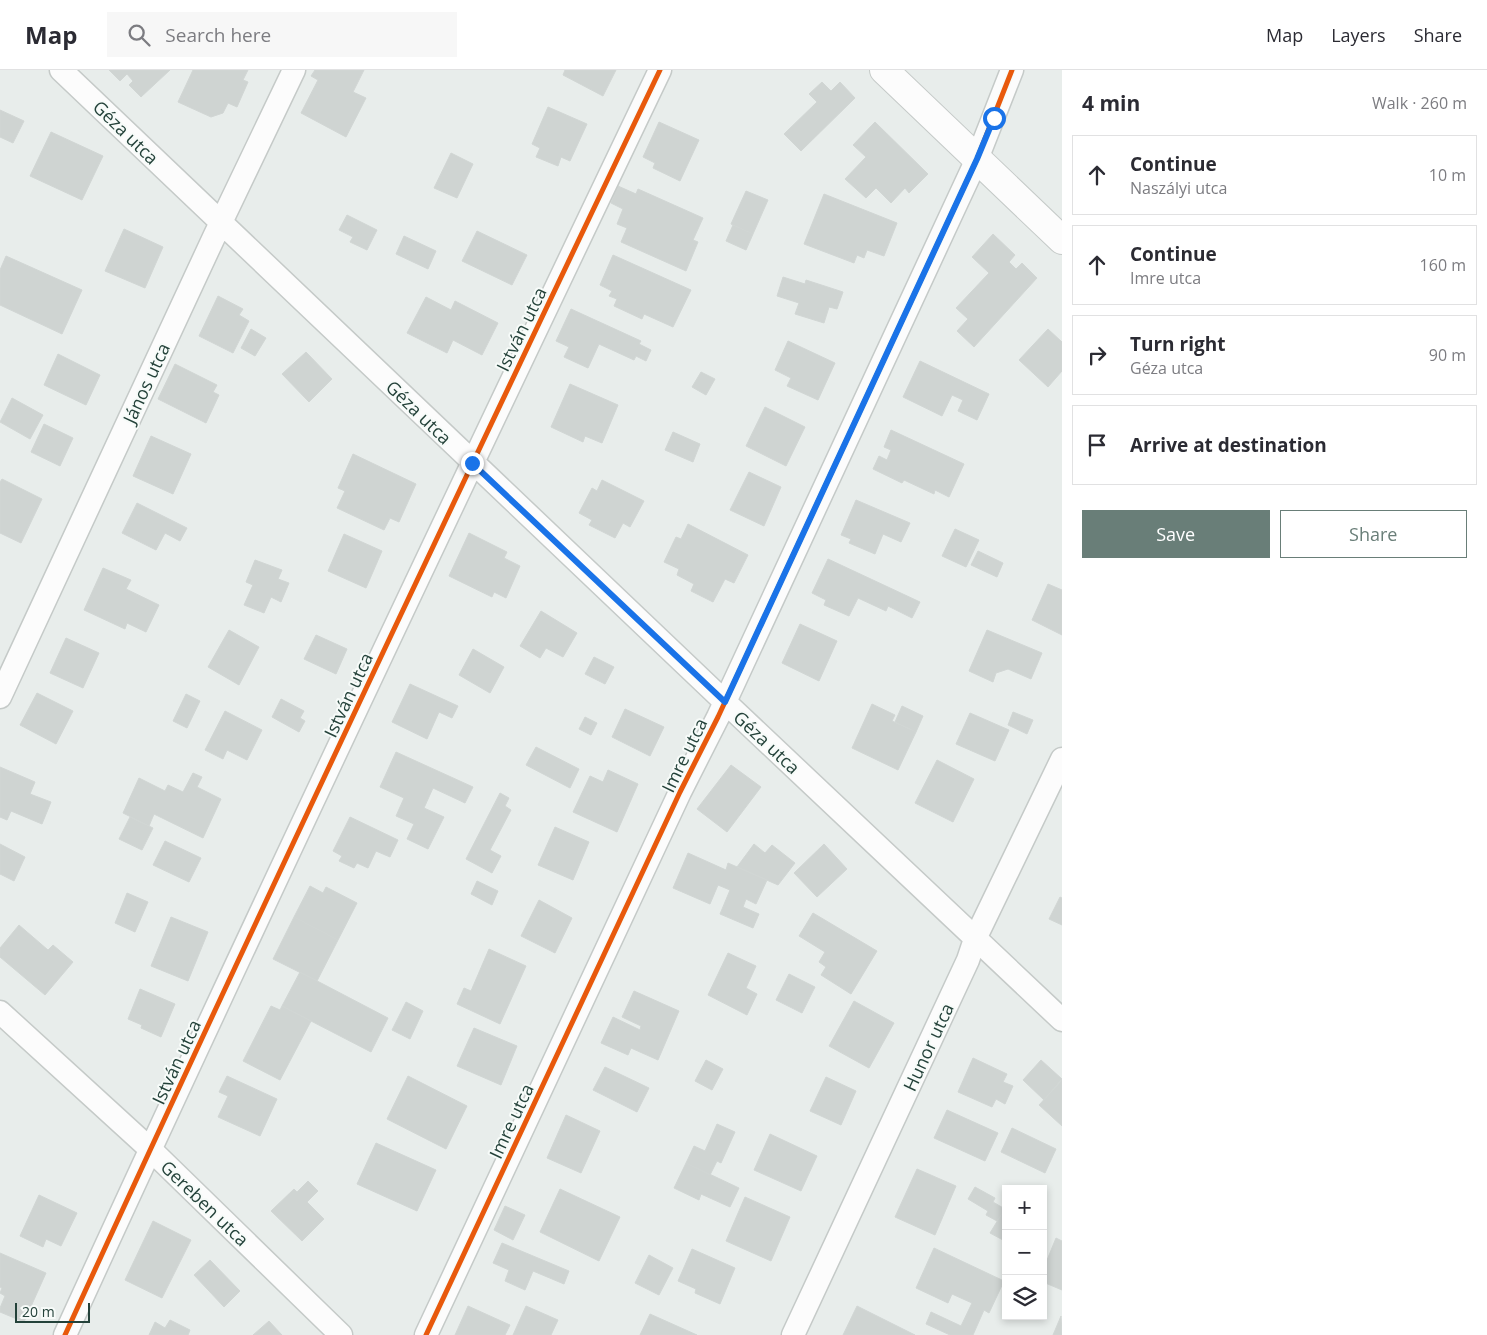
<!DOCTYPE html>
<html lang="en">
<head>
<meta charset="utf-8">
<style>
  :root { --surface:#fff; --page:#f7f7f7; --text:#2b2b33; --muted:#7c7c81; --line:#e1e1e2; --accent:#697e78 }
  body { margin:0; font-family:"Open Sans",sans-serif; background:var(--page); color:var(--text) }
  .controls { position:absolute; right:15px; bottom:15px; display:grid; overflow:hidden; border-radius:0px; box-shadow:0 2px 8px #0003 }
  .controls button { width:45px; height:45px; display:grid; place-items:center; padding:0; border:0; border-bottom:1px solid var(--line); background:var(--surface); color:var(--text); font:25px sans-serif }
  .scale { position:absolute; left:15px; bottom:12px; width:75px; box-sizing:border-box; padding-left:5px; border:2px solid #24423a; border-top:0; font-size:14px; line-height:18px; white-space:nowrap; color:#24423a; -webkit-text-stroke:4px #f7fbf9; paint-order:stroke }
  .stop { position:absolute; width:15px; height:15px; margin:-11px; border:4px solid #1a73e8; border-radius:50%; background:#fff }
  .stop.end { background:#1a73e8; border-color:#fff; box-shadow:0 1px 5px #0008 }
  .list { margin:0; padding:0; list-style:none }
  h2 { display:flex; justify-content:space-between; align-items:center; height:65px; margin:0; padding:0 20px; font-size:21px }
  h2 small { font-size:16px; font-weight:400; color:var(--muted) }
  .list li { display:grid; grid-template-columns:32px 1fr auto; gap:15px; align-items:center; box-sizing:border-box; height:80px; margin:0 10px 10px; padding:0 10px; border:1px solid var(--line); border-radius:0px }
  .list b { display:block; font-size:19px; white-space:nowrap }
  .list p { margin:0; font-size:16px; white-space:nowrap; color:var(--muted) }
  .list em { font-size:16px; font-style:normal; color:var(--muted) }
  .actions { display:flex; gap:10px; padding:15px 20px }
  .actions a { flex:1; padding:11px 0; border:1px solid var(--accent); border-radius:0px; text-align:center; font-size:18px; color:var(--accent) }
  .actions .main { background:var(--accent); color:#fff }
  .icon { flex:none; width:28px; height:28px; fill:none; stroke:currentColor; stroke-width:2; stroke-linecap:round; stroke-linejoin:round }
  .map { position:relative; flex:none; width:1062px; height:1265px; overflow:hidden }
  header { display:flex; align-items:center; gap:30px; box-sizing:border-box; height:70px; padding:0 25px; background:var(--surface); border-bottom:1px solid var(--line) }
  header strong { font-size:24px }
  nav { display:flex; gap:28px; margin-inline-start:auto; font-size:18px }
  .search { width:350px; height:45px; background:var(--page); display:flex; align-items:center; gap:12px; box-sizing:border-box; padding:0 18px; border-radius:0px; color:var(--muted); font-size:19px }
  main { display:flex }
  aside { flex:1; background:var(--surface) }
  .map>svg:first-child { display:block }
  .building { fill:#cfd4d2; stroke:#d1d6d4 }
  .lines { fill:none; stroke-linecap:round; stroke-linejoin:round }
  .minor-casing { stroke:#c5cac8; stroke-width:25 }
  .tertiary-casing { stroke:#c5cac8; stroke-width:30 }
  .minor { stroke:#fcfcfc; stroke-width:22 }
  .tertiary { stroke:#fcfcfc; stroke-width:28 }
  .cycleway-casing { stroke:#f7fbf9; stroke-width:8 }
  .cycleway { stroke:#e8590c; stroke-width:5 }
  .route { stroke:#1a73e8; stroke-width:6 }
  .labels { text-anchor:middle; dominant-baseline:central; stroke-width:4; stroke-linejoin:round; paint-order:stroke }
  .street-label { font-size:18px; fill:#24423a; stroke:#f7fbf9 }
</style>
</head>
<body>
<header>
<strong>Map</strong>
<div class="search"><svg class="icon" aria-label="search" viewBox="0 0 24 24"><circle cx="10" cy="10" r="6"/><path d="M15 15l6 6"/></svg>Search here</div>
<nav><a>Map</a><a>Layers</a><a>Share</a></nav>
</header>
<main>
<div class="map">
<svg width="1062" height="1265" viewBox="0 0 1062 1265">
  <rect width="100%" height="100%" fill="#e8edeb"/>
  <path class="building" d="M109,0H170L141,27L129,15L133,11L127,4L120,11Z
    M193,0H248L243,10L248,12L237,37L228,33L223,43L211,47L178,32Z
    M315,0H364L353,22L366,28L346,67L301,43L318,10L311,6Z
    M565,0H616L603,26L563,5Z
    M822,12L831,21L840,12L855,28L801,81L784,64L817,32L809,24Z
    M548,37L587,54L570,91L561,87L558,96L536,87L540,78L532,74Z
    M0,40L24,51L13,73L0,67Z
    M659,52L699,70L680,111L653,98L655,93L643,87Z
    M875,52L928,104L909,123L905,118L891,133L876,118L866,128L845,109L866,87L853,75Z
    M51,62L103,86L82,130L30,106Z
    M451,83L473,94L457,128L434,118Z
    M618,116L636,124L638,119L703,148L693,170L698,172L686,201L621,172L627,158L617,154L623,139L611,133Z
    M746,121L768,130L753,164L731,154Z
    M824,124L897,153L884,186L867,180L864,188L857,185L854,193L804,174Z
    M347,145L377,160L367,180L350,172L353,167L339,160Z
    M733,155L753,164L746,180L726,171Z
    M124,159L163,177L145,218L105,201Z
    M477,161L527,185L512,215L462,191Z
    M993,164L1015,185L1009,192L1016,199L1022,193L1037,208L974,277L957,261L968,249L956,238L989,203L972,187Z
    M404,166L436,181L428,199L396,184Z
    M613,185L691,220L673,257L644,244L642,249L614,236L617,229L609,226L612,221L600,215Z
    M6,186L82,220L62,264L0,235V200Z
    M783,207L805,214L806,210L843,222L837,239L829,237L824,253L795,244L799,233L777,226Z
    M218,226L243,239L239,245L249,251L233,283L199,266Z
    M426,227L451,240L455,231L498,253L482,285L453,270L447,283L407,263Z
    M571,239L641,271L639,274L651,280L646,291L636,286L634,290L599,274L588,298L564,287L569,277L556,271Z
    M251,259L266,268L255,286L241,278Z
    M1048,259L1062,272V301L1048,317L1019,290Z
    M788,271L835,293L818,330L787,316L791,308L775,300Z
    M306,282L332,309L309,332L282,304Z
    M58,284L100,305L86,335L44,315Z
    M920,291L989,324L977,350L958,341L963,330L952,325L942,346L903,327Z
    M175,294L217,315L213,322L219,325L206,353L158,329Z
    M701,302L715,309L706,325L692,317Z
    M570,314L618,335L602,373L585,366L583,372L551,357Z
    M12,328L43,345L30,369L0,352Z
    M765,337L805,357L786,396L746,376Z
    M44,354L73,368L60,396L31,382Z
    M891,360L964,394L949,427L935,420L934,424L904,410L902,413L873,399L879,386L887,390L891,380L884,377Z
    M673,362L700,374L693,392L665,380Z
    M151,366L191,384L173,424L133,406Z
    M353,384L416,414L399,452L390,448L384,460L337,438L345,421L338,418Z
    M749,402L781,417L764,456L730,440Z
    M2,409L42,429L21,473L0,463V412Z
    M602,410L644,431L630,457L623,453L615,468L589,455L592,450L579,443L592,418L597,421Z
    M856,430L910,453L901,472L883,464L875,484L849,473L851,469L841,465Z
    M137,433L187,458L180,471L165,463L156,480L122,463Z
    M688,454L748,485L734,513L725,509L713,532L691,521L694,514L677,505L679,499L664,492L676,467L681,469Z
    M955,459L979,470L966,497L942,486Z
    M469,463L507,482L504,488L520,496L506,528L494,522L492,527L449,506Z
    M344,464L382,481L366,518L328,501Z
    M978,481L1003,493L997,507L971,495Z
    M828,489L920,532L912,548L888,536L886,541L858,528L849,546L824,535L826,530L812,523Z
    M255,490L282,500L278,509L289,513L281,532L271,527L264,543L244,535L253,515L246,512Z
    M103,498L131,510L126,519L159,535L146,562L127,553L125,559L84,540Z
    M1048,514L1062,520V565L1032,550Z
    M541,541L577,563L563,587L546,578L540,588L520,576Z
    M800,554L837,571L819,611L782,593Z
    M229,560L259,577L239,615L208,597Z
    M987,560L1042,583L1031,609L1008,599L996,603L993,612L969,601Z
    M316,565L347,579L336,604L304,589Z
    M66,568L99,583L83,618L50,603Z
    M473,579L504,597L490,623L459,605Z
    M594,587L614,597L605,614L585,604Z
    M410,614L458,636L452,648L439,642L427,669L392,652Z
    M37,623L73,641L56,674L20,655Z
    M186,624L200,631L187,658L173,651Z
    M281,629L304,641L300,648L305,651L299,662L272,647Z
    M872,634L895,645L892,651L916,662L898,700L852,678Z
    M902,636L923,646L916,662L895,652Z
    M625,639L664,657L650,686L612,667Z
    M225,641L262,660L247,690L227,680L223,689L205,680Z
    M1013,642L1033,650L1027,664L1008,655Z
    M970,643L1009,660L995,691L956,674Z
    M585,647L597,653L591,665L579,659Z
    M536,677L579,699L570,718L526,695Z
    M396,682L473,717L465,733L433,718L424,738L444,747L428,779L407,769L414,754L396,746L404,728L380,717Z
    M937,690L974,709L953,752L915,733Z
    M731,695L761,717L727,762L697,739Z
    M0,697L35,712L30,724L51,732L42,754L11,741L7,750L0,747Z
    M608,700L638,714L617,762L573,742L590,706L603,712Z
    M193,703L202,707L197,717L221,729L203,768L154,744L149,756L123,743L139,708L165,721L168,715L183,722Z
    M500,723L509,728L505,736L511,740L490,780L501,786L492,803L466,789Z
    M130,747L153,758L142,780L119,769Z
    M350,747L398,770L390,787L376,781L368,798L357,793L354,798L339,791L342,786L333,781Z
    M555,757L589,772L573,810L538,795Z
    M165,771L201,788L189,812L153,795Z
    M0,774L25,787L14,811L0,804Z
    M754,774L765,783L772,775L795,793L778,815L737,797Z
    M824,774L847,799L817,827L794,803Z
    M688,783L726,800L728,793L767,810L756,834L746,829L743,837L759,844L753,858L720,844L730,820L718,815L710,834L673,818Z
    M477,811L498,821L492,835L471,824Z
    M310,816L323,823L326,817L357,833L338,870L294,847Z
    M127,823L148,832L135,862L115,853Z
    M1060,827L1062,828V855L1049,849Z
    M539,830L572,848L555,883L521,866Z
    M813,843L877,881L851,924L821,905L826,897L819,892L825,882L799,866Z
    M171,847L208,862L188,911L151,896Z
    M294,847L338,870L317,911L273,889Z
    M19,855L48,880L53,875L73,892L45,925L0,887V878Z
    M489,879L526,896L500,954L457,934L464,918L471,921Z
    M728,883L756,896L746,918L757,924L747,945L708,925Z
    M300,902L388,948L371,982L282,936Z
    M789,904L815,917L802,943L776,930Z
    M140,919L175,934L161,967L141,958L142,955L128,949Z
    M634,921L679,941L658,990L631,978L628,985L601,973L613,947L640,960L641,956L622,947Z
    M854,931L894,953L869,998L829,976Z
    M406,932L423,941L410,969L392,960Z
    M271,936L280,940L282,936L311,951L280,1010L243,991Z
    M474,958L517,976L501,1015L457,996Z
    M973,988L1007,1004L1003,1012L1013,1016L1005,1034L996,1029L992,1037L958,1022Z
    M706,990L723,999L712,1020L695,1011Z
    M1041,990L1062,1009L1044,1030L1023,1010Z
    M605,997L649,1018L637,1042L593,1020Z
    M227,1006L277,1029L260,1066L218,1047L228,1026L219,1022Z
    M408,1006L467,1036L446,1079L387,1049Z
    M826,1007L856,1021L841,1055L810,1041Z
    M1062,1010V1056L1039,1035Z
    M947,1040L998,1063L985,1091L934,1068Z
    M566,1045L600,1061L581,1103L547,1088Z
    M717,1054L735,1062L721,1093L717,1091L710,1105L686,1093L694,1076L705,1081Z
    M1012,1058L1056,1079L1045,1103L1001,1082Z
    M770,1064L817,1086L801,1121L754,1100Z
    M376,1073L436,1100L417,1141L357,1114Z
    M686,1093L739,1118L730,1137L701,1124L699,1130L674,1118Z
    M917,1099L956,1116L935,1165L895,1147Z
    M308,1111L318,1121L307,1132L324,1149L302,1171L271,1141L294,1119L297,1122Z
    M975,1117L995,1128L993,1132L1005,1139L997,1151L986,1145L988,1141L968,1129Z
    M560,1119L620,1147L599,1191L540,1162Z
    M39,1125L77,1143L61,1176L46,1169L43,1177L20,1166Z
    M745,1127L790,1147L771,1191L726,1171Z
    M505,1136L525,1145L513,1170L494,1160Z
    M1006,1137V1165L1003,1170L990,1163Z
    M153,1151L191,1170L162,1228L125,1210Z
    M1056,1168L1062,1171V1220L1043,1212V1200Z
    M502,1173L569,1201L564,1214L533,1201L525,1220L505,1211L509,1200L493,1193Z
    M934,1178L1004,1211L989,1243L984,1240L973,1265H950L926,1254L931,1242L961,1256L972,1233L952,1224L948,1233L916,1218Z
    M692,1179L735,1198L720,1234L695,1223L696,1219L678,1211Z
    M0,1183L46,1203L24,1252L0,1242V1238L5,1226L0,1223L2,1218L0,1217Z
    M649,1185L673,1198L659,1225L635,1213Z
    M210,1190L240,1221L224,1237L194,1205Z
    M468,1236L510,1255L505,1265H455Z
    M526,1236L558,1250L551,1265H513Z
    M857,1236L915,1265H843Z
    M650,1244L697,1265H640Z
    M1061,1246L1062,1265H1053Z
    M170,1250L190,1260L188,1265H149L155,1252L165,1258Z
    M269,1251L282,1265H253Z"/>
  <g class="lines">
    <defs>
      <path id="minor" d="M61,0L725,632L1062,950
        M0,627L214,167L294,0
        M0,942L150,1079L341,1265
        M65,1265C259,841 459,420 660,0
        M426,1265L680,722L718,647L977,89L1012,0
        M793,1265L968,890L975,869L1062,689"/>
      <path id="tertiary" d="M884,0L1062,170"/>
    </defs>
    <use href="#minor" class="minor-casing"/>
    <use href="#tertiary" class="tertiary-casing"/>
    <use href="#minor" class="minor"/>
    <use href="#tertiary" class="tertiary"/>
    <defs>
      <path id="cycleway" d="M65,1265C259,841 459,420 660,0
        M426,1265L680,722L718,647L977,89L1012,0"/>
    </defs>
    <use href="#cycleway" class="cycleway-casing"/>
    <use href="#cycleway" class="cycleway"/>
  </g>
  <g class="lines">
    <path class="route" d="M472,393L725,632L977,89L994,48"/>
  </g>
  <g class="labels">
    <g class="street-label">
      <text transform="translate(126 62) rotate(44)">Géza utca</text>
      <text transform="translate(521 259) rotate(-64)">István utca</text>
      <text transform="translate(146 313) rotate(-65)">János utca</text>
      <text transform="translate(419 342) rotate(44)">Géza utca</text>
      <text transform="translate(348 625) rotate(-65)">István utca</text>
      <text transform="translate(767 672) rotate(43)">Géza utca</text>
      <text transform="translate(684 685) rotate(-64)">Imre utca</text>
      <text transform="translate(928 977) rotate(-65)">Hunor utca</text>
      <text transform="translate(176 992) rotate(-65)">István utca</text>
      <text transform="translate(511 1051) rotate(-65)">Imre utca</text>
      <text transform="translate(205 1133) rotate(44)">Gereben utca</text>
    </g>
  </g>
</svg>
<div class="controls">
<button>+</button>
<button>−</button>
<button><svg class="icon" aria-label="layers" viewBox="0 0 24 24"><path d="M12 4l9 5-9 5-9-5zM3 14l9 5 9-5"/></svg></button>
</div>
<div class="scale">20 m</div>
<div class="stop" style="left:994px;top:48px"></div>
<div class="stop end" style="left:472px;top:393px"></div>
</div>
<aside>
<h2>4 min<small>Walk · 260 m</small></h2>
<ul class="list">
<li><svg class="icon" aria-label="ahead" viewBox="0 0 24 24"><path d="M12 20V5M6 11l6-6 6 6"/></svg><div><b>Continue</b><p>Naszályi utca</p></div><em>10 m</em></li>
<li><svg class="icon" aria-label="ahead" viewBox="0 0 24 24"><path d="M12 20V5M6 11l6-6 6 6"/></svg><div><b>Continue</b><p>Imre utca</p></div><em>160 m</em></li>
<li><svg class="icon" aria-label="right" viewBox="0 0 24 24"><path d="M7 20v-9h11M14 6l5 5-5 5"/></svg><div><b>Turn right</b><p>Géza utca</p></div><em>90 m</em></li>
<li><svg class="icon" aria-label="arrive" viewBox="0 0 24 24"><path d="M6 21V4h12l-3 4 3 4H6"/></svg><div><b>Arrive at destination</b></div></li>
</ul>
<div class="actions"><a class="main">Save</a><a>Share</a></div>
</aside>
</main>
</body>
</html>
